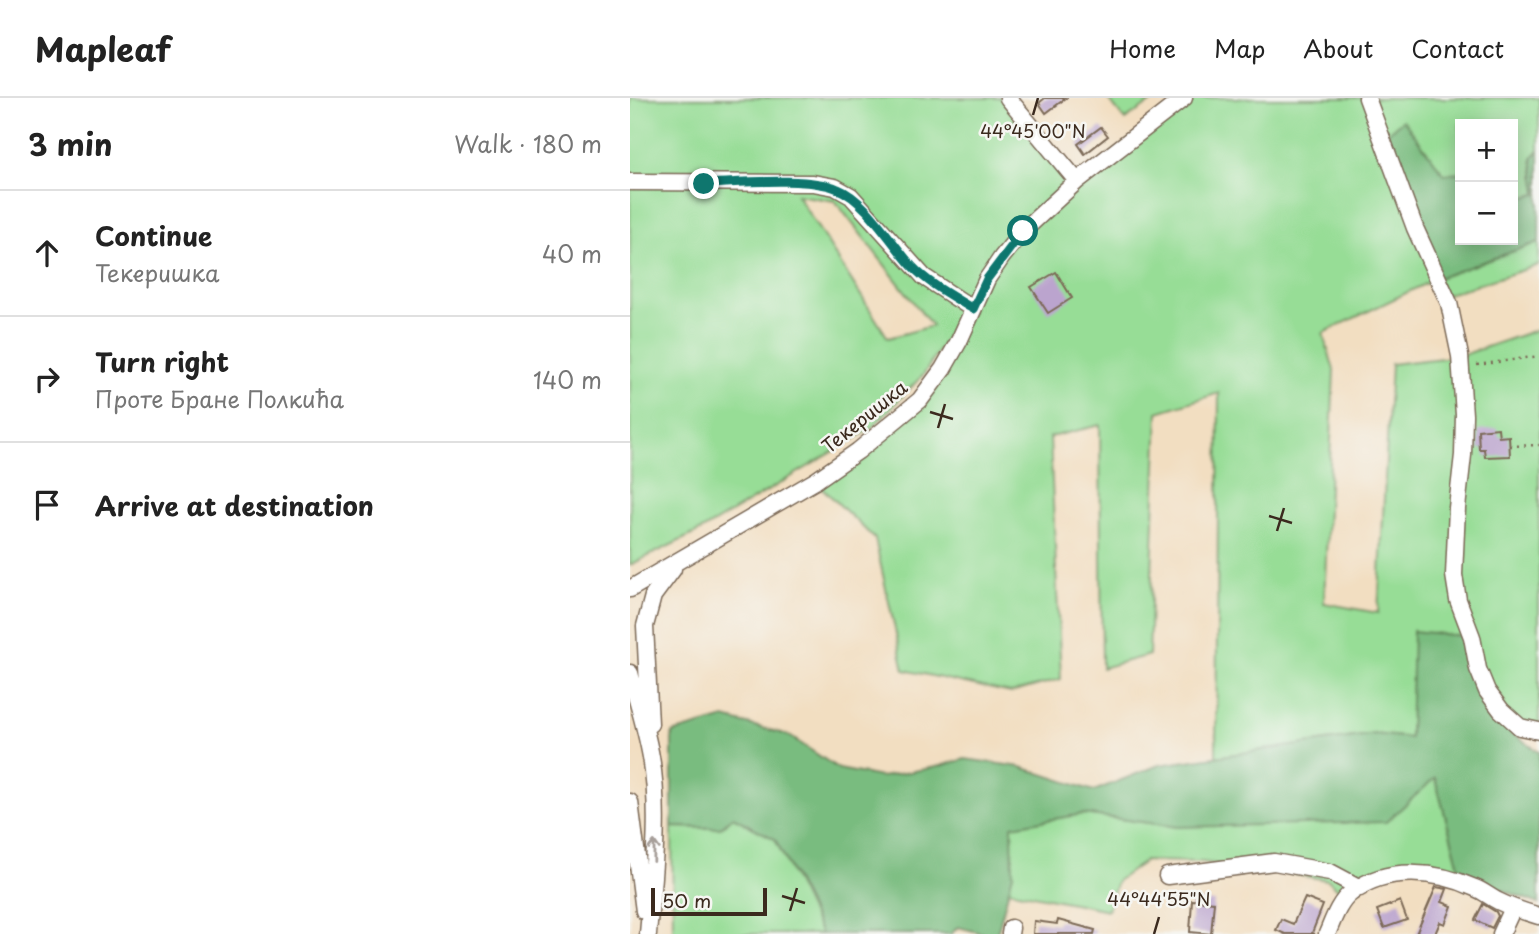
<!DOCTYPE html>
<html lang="en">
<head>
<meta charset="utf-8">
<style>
  :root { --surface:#fff; --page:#f2f2f2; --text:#222; --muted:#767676; --line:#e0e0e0 }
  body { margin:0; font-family:"Playpen Sans",sans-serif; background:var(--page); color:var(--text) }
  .controls { position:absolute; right:21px; top:21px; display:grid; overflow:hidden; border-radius:0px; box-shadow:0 4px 18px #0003 }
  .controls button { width:63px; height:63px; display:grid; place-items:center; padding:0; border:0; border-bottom:2px solid var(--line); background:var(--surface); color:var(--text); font:35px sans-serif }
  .scale { position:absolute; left:21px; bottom:18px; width:116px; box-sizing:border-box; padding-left:7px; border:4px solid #3b2a1e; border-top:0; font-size:19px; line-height:24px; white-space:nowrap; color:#3b2a1e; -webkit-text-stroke:5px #f6f6f2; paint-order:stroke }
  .stop { position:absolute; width:21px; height:21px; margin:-16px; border:5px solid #0f766e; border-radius:50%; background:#fff }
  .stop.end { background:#0f766e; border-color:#fff; box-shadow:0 2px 7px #0008 }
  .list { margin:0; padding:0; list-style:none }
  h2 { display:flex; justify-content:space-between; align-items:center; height:91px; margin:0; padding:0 28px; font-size:30px }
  h2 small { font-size:23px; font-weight:400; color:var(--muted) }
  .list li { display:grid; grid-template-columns:46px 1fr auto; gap:21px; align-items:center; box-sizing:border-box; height:126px; padding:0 28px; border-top:2px solid var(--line) }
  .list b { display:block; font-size:26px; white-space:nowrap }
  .list p { margin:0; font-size:23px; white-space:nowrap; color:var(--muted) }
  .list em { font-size:23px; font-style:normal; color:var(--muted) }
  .icon { flex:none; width:38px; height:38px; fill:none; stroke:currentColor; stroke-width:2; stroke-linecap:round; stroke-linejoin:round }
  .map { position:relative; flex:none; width:909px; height:836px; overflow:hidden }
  header { display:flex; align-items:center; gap:42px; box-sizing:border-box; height:98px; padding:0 35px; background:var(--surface); border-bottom:2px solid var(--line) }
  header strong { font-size:33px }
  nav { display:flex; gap:38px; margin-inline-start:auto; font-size:24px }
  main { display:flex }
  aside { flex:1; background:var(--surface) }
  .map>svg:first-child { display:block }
  .green { fill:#97dd96; stroke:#69845a; stroke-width:2; fill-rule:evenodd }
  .forest { fill:#79bc7f; stroke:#5a734e; stroke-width:2 }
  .building { fill:#bba4ce }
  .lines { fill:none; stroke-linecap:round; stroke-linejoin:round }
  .minor-casing { stroke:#7b6957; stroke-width:19 }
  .path { stroke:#7b6957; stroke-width:2.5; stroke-dasharray:2 5; stroke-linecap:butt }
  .minor { stroke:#fff; stroke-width:16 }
  .oneway { stroke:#a79f9a }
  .route { stroke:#0f766e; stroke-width:9 }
  .ticks { fill:none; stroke:#3b2a1e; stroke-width:2.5 }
  .labels { text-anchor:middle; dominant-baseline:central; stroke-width:5; stroke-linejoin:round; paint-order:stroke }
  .street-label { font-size:19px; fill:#3b2a1e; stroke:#f6f6f2 }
  .ticks-label { font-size:18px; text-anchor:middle; fill:#3b2a1e; stroke:#f6f6f2; stroke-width:5; stroke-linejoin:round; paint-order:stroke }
</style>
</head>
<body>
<header>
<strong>Mapleaf</strong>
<nav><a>Home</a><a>Map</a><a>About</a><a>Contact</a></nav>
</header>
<main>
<aside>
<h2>3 min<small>Walk · 180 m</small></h2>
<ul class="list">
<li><svg class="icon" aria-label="ahead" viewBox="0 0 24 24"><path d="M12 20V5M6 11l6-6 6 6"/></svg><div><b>Continue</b><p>Текеришка</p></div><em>40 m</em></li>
<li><svg class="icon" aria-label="right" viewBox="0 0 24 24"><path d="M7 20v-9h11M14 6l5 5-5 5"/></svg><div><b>Turn right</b><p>Проте Бране Полкића</p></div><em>140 m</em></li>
<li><svg class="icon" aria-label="arrive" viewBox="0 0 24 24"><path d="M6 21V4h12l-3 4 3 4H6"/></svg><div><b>Arrive at destination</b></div></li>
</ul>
</aside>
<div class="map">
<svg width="909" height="836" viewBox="0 0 909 836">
  <rect width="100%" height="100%" fill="#f6f6f2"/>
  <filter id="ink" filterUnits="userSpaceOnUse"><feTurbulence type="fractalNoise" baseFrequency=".0143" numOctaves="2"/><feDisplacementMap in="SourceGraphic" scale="14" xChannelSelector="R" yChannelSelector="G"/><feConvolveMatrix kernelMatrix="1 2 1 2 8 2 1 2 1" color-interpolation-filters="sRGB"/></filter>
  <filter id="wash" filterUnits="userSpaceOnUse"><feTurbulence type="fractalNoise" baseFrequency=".00686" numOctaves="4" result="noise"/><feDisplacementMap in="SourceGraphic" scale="28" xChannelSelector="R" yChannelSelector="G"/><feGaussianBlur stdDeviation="1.57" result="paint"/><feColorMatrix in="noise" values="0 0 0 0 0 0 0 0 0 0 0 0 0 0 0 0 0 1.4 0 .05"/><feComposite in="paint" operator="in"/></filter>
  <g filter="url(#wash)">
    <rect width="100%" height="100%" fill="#f2dec1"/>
    <path class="green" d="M0,0H378L447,83L553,0H909V52L902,60L907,96L883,102V26H830V75L814,76L773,22L808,180L909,144V167L815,197L807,180L693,235L704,272L694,505L748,515L761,266L830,258L909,231V633H899L784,533L780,640L744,636L586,659L589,295L528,314L519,557L472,570L470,327L420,339L431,581L381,595L274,572L245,441L185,383L290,302L342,212L328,221L294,276L241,331L72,432L0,467ZM167,97L205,103L302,228L258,240Z
      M477,0H527L495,22Z
      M805,680L831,776C814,772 793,764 776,765C753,766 728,779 710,793L698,782L649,774L571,764L515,763L487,783L478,812L378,792L383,776L381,728L453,716L548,729Z
      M103,719L145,741L191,836H43L42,729L90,730Z"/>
    <path class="forest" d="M773,22L814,76L830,75V142H883V102L907,96L902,60L909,52V144L808,180L752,39Z
      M783,533L842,539L857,593L882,635L909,654V806L831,776L805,680L756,724L548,729L453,716L382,728L383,776L367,836H355L328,829L321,836H191L177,804L145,741L103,719L90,730L42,729V635L95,620L158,637L209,671L251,679L306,669L335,661L391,669L464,693L529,667L745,636L780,640Z"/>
    <g id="blocks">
      <path class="building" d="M415,0H436L416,15L409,5Z
        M471,29L478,38L455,56L448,46Z
        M426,174L442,200L418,215L401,189Z
        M868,330L869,339L879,338L880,358L855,359L854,351H849L848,332Z
        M806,789L817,791L812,804L822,808L815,826L810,824L805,836H786Z
        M675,800L693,807L682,835L685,836H655L646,832L651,821L663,826Z
        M562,802L584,804L581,836L560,834Z
        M770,803L777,822L754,830L747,812Z
        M853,806L866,814L868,818L862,830L845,822Z
        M428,822L465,832L464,836H403L404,823L427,826Z"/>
    </g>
  </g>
  <g filter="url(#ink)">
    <use href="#blocks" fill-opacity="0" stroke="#7b6957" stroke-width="2"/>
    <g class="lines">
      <defs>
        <path id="minor" d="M378,0L447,83
          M737,0L785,130L819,205L830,258L834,317L833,357L827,410L824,477L828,502L842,539L848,571L857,593L871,612L890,629L909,633
          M0,84L183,85L205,89L221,98L294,179L343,211
          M0,491L185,383L228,353L290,302L313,271L329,243L357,181L372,159L393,133L447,83L554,0
          M0,575C7,603 16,630 21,659C31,716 23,778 18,836
          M20,626L15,528L23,498L43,471
          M0,704L14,813
          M537,778L644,764L700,774L730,790
          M380,836L381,830
          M697,836C703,822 709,804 721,795C756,767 808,773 845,790C853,793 860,799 868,803C882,810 895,814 909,818
          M871,836L883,810"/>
      </defs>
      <use href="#minor" class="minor-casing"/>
      <path class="path" d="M847,267L909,258
        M880,348L909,347"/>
      <use href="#minor" class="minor"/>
    </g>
    <defs><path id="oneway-shaft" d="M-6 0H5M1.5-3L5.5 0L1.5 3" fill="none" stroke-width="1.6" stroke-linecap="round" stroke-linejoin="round" transform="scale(1.75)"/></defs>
    <use class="oneway" href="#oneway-shaft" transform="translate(24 753) rotate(-89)"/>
  </g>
  <g class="lines" filter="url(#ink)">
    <path class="route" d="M74,86C108,85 179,78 208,91C236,102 261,145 282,168C299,186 322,198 343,211L357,181L393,133"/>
  </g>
  <path class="ticks" d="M403,17L408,0M300,314L323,321M308,330L315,306M639,418L662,425M647,433L654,410M152,798L175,805M160,813L167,790M524,836L529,819"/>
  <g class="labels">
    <g class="street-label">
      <text transform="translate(234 318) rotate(-39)">Текеришка</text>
    </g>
  </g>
  <g class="ticks-label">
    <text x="403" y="40">44°45'00"N</text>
    <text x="529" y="808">44°44'55"N</text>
  </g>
</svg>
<div class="controls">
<button>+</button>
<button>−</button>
</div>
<div class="scale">50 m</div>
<div class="stop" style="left:393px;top:133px"></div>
<div class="stop end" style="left:74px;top:86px"></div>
</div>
</main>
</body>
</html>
